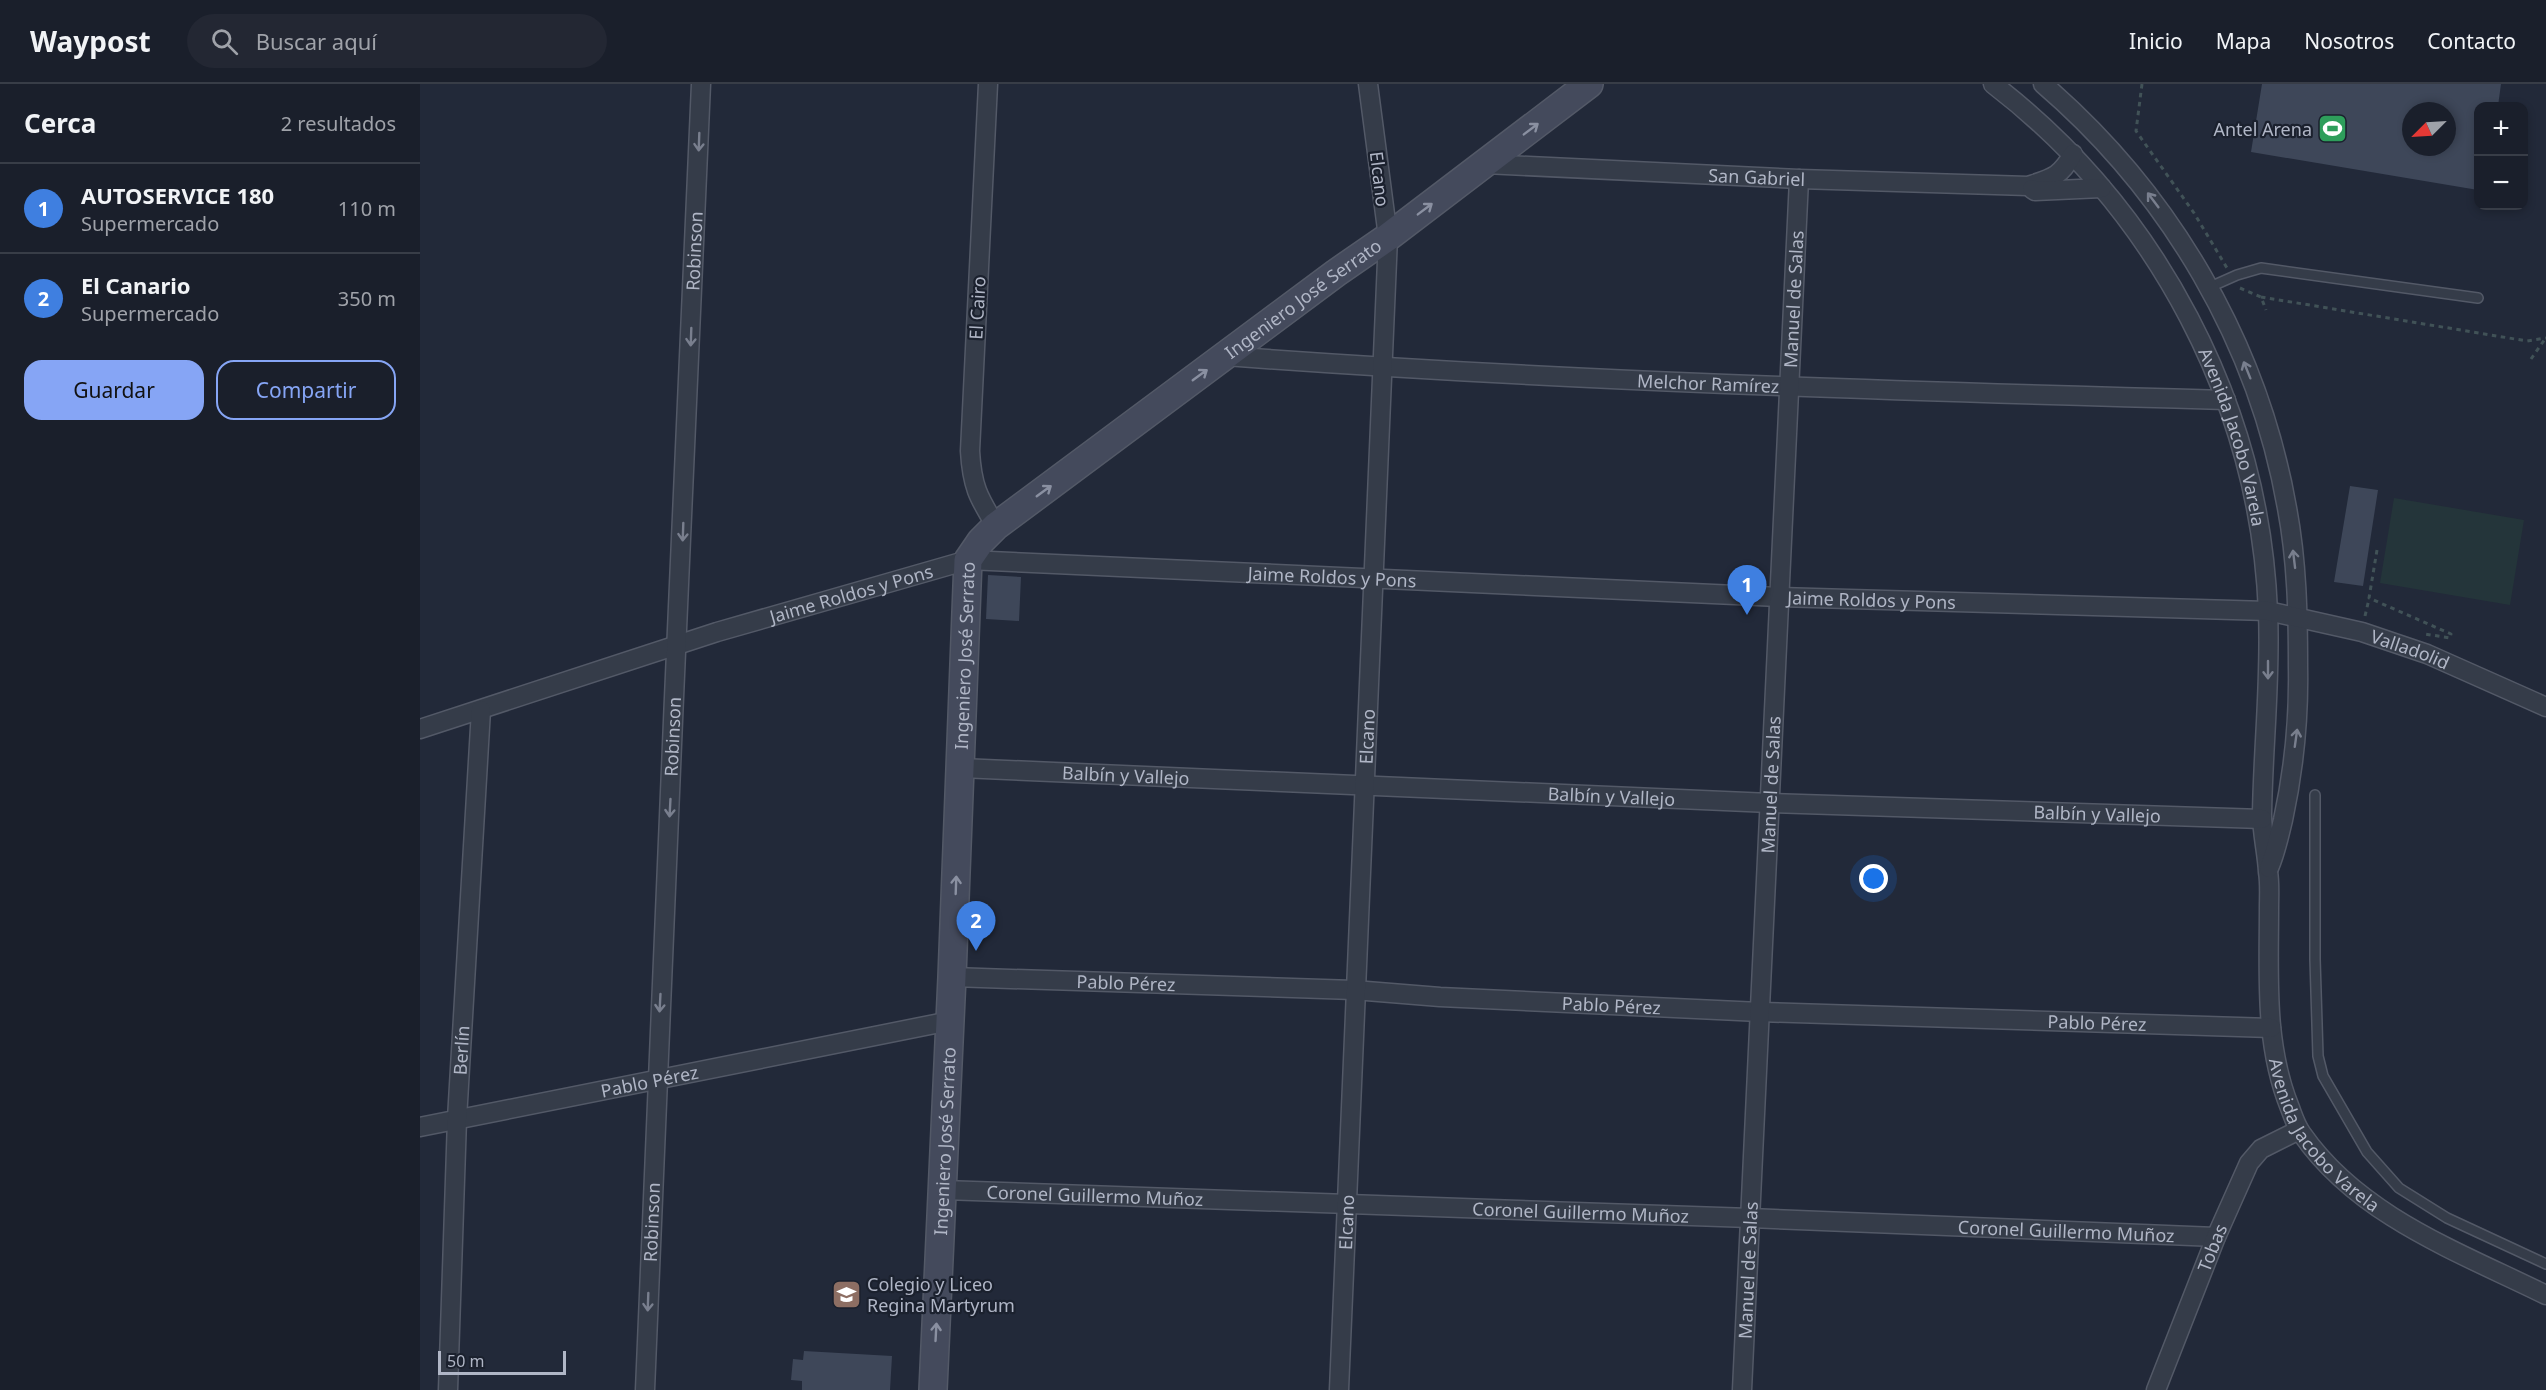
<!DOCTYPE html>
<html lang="es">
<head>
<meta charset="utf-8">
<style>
  :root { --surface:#1a1f2b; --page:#232733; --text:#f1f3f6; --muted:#9fa2a9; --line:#383d47; --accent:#86a5f5 }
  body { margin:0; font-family:"Noto Sans",sans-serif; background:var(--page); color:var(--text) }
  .controls { position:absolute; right:18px; top:18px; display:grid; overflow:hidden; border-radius:12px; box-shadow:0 3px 9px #0003 }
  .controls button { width:54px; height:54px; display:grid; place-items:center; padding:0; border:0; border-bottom:2px solid var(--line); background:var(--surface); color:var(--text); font:30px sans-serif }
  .compass { position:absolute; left:1982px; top:18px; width:54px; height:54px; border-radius:50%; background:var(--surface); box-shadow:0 3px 9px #0003; rotate:246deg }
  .scale { position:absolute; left:18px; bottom:15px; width:128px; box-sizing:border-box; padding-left:6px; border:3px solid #b0b6c6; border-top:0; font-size:16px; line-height:21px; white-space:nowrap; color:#b0b6c6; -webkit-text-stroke:4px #1b212e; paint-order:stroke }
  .you { position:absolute; left:1454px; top:795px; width:21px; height:21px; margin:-15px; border:4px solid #fff; border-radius:50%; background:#1a73e8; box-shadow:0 0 0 9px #1a73e833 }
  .badge { display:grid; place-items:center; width:39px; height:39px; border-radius:50%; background:var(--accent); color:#fff; font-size:20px; font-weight:700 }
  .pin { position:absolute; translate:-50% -50px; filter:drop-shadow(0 2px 3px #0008) }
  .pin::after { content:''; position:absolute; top:32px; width:21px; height:18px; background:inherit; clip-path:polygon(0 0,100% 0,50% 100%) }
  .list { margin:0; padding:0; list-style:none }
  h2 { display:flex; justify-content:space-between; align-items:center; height:78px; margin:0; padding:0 24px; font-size:26px }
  h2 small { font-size:20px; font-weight:400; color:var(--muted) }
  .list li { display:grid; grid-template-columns:39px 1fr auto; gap:18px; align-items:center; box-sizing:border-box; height:90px; padding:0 24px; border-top:2px solid var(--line) }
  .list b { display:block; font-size:22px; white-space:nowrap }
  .list p { margin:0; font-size:20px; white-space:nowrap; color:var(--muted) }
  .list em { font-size:20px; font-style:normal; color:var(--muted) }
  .actions { display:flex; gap:12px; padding:18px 24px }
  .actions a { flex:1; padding:14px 0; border:2px solid var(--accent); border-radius:18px; text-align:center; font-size:21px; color:var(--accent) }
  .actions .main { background:var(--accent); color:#111 }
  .icon { flex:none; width:33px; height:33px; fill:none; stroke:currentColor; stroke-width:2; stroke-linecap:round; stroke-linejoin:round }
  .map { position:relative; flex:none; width:2126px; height:1306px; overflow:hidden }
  header { display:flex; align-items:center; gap:36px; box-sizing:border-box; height:84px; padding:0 30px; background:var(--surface); border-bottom:2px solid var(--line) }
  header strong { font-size:28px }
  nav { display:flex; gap:33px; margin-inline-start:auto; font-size:21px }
  .search { width:420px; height:54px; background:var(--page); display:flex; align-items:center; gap:15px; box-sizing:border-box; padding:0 21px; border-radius:33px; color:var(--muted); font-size:22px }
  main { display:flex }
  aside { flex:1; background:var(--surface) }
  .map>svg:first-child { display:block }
  .green { fill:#24353a }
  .building { fill:#3e4759; fill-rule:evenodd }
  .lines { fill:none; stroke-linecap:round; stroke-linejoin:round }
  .lane-casing { stroke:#535967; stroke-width:12 }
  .street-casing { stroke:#535967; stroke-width:21 }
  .secondary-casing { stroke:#535967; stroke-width:30 }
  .path { stroke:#415257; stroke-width:3; stroke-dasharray:4.5 4.5; stroke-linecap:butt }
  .lane { stroke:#353c49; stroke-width:9 }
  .street { stroke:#353c49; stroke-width:18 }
  .secondary { stroke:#444a5c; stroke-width:27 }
  .oneway { stroke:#8a90a1 }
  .oneway2 { stroke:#797f8e }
  .labels { text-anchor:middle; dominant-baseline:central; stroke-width:4.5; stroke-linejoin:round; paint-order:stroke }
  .poi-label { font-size:18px; fill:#b0b6c6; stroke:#1b212e; text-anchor:end }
  .street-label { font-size:18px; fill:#b0b6c6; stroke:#1b212e }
</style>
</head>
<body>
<header>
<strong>Waypost</strong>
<div class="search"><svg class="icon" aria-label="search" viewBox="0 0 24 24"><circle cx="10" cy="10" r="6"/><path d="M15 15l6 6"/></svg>Buscar aquí</div>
<nav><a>Inicio</a><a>Mapa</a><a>Nosotros</a><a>Contacto</a></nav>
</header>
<main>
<aside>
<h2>Cerca<small>2 resultados</small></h2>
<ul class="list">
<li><span class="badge" style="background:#3f7fe0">1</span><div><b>AUTOSERVICE 180</b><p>Supermercado</p></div><em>110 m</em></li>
<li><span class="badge" style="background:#3f7fe0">2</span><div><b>El Canario</b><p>Supermercado</p></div><em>350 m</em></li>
</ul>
<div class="actions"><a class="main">Guardar</a><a>Compartir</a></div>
</aside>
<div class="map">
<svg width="2126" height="1306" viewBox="0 0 2126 1306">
  <rect width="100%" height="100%" fill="#222939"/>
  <path class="green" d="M1974,414L2104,436L2090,521L1960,499Z"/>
  <path class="building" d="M1842,0H2081L2078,22H2058V106L1831,68ZM1991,27H2027V63H1991Z
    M1930,402L1958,406L1943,502L1914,498Z
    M568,491L601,493L599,537L566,535Z
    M384,1267L472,1272L470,1306H382V1297L371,1296L373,1275L383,1276Z"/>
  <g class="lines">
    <defs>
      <path id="lane" d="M1790,203L1817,191L1841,184L2058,214
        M1895,711V875L1898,972L1903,992L1947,1068L1979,1104L2027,1134L2126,1180"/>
      <g id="street">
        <path d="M568,0L550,367C552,402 558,413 576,442"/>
        <path id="s1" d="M1573,0C1737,126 1840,321 1848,528C1851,595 1843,663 1842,730C1842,750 1847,768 1848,788C1850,799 1849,812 1849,824C1849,891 1844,960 1870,1024C1873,1032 1876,1042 1882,1050C1939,1132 2039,1168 2126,1211"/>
        <path d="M1623,0C1750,109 1838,259 1867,424C1877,477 1878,530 1878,583C1879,635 1874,685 1863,736C1859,752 1856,768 1849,784"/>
        <path id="s2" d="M1065,80L1379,95L1608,102C1632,94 1640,93 1653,70"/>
        <path d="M1612,105L1615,107L1682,104"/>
        <path id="s3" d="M806,272C1139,297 1473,307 1806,316"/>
        <path id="s4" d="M0,645L297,548L548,476L1359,513L1848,527L1942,548L2007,570L2126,623"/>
        <path id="s5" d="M541,684L1350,719L1842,735"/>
        <path id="s6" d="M532,893L934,906L1020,913L1340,928L1851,944"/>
        <path id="s7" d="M0,1043L530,937"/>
        <path id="s8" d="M523,1106L1330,1134L1796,1153"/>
        <path id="s9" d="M28,1306L37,1035L61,626"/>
        <path id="s10" d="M225,1306C241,871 263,435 281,0"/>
        <path id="s11" d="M919,1306L968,153L948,0"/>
        <path id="s12" d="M1322,1306L1379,95"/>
        <path id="s13" d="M1736,1306L1796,1153L1829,1079L1841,1065L1879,1046"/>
      </g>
      <g id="secondary">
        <path id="s14" d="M513,1306L532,893L548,476L561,457L576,442L916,189L968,153L1169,0"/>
      </g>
    </defs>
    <use href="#lane" class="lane-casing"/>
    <use href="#street" class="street-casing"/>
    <use href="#secondary" class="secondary-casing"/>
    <path class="path" d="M1722,0L1716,47L1774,129L1807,184
      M1820,204L1841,213L1846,226
      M1841,213L2107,257L2126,254
      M2111,275L2125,255
      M1957,466L1949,514L2031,550L2030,554L2005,550
      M1945,532L1949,515"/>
    <use href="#lane" class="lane"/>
    <use href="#street" class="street"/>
    <use href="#secondary" class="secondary"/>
  </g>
  <defs><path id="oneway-shaft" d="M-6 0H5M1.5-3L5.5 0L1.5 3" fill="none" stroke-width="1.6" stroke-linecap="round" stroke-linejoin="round" transform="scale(1.5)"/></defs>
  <g class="oneway">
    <use href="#oneway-shaft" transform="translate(1111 45) rotate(-37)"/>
    <use href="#oneway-shaft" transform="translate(1005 125) rotate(-37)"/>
    <use href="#oneway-shaft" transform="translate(780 291) rotate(-36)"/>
    <use href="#oneway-shaft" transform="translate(624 407) rotate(-36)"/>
    <use href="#oneway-shaft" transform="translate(536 801) rotate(-88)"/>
    <use href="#oneway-shaft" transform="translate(516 1248) rotate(-87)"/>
  </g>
  <g class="oneway2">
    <use href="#oneway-shaft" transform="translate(279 58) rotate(92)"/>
    <use href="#oneway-shaft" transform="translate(1733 116) rotate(-127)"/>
    <use href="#oneway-shaft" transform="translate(271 253) rotate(92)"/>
    <use href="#oneway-shaft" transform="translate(1827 286) rotate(-112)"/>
    <use href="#oneway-shaft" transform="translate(263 448) rotate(92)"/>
    <use href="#oneway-shaft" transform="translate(1874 475) rotate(-97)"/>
    <use href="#oneway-shaft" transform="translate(1848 586) rotate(90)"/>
    <use href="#oneway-shaft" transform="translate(1876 654) rotate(-82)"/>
    <use href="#oneway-shaft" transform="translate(250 724) rotate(93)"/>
    <use href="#oneway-shaft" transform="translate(240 919) rotate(93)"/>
    <use href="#oneway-shaft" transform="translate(228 1218) rotate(92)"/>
  </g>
  <defs>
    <symbol id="stadium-square" viewBox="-11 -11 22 22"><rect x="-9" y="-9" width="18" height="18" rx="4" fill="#2e9e5b" stroke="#1b212e"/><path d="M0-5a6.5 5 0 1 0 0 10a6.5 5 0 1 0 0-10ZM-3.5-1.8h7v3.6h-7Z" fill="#fff"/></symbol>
    <symbol id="school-square" viewBox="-11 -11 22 22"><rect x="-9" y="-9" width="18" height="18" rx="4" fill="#8d6e63" stroke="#1b212e"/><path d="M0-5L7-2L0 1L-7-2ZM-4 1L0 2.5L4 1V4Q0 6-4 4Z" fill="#fff"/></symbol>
  </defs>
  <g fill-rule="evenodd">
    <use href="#stadium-square" x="1896" y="28" width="33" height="33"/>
    <use href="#school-square" x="410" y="1194" width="33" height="33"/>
  </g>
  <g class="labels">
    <g class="poi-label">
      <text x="1892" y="45">Antel Arena</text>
      <text x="447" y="1200" text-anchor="start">Colegio y Liceo<tspan x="447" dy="21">Regina Martyrum</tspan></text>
    </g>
    <g class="street-label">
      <text stroke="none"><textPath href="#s2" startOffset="272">San Gabriel</textPath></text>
      <text transform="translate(960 95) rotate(83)">Elcano</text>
      <text stroke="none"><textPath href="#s10" startOffset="1140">Robinson</textPath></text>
      <text stroke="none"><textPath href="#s14" startOffset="1257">Ingeniero José Serrato</textPath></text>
      <text stroke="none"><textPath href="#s12" startOffset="1092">Manuel de Salas</textPath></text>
      <text transform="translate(557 224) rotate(-87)">El Cairo</text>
      <text stroke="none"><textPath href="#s3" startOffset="483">Melchor Ramírez</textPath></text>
      <text stroke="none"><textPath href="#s1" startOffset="435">Avenida Jacobo Varela</textPath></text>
      <text stroke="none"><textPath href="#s4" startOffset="938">Jaime Roldos y Pons</textPath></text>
      <text stroke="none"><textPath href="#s4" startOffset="452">Jaime Roldos y Pons</textPath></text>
      <text stroke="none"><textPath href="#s4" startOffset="1478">Jaime Roldos y Pons</textPath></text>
      <text stroke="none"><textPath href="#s4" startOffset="2022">Valladolid</textPath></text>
      <text stroke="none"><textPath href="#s14" startOffset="735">Ingeniero José Serrato</textPath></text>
      <text stroke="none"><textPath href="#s11" startOffset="654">Elcano</textPath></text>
      <text stroke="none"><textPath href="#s10" startOffset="654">Robinson</textPath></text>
      <text stroke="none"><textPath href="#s5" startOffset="165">Balbín y Vallejo</textPath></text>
      <text stroke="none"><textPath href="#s12" startOffset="606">Manuel de Salas</textPath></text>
      <text stroke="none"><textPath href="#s5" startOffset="651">Balbín y Vallejo</textPath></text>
      <text stroke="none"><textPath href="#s5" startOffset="1137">Balbín y Vallejo</textPath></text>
      <text stroke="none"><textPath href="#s6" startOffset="174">Pablo Pérez</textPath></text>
      <text stroke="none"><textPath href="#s6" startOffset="660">Pablo Pérez</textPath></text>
      <text stroke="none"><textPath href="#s6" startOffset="1146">Pablo Pérez</textPath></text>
      <text stroke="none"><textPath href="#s9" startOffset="340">Berlín</textPath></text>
      <text stroke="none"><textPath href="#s7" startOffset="234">Pablo Pérez</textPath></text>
      <text stroke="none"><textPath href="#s1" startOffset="1155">Avenida Jacobo Varela</textPath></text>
      <text stroke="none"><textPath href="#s14" startOffset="249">Ingeniero José Serrato</textPath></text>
      <text stroke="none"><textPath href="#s8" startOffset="152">Coronel Guillermo Muñoz</textPath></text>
      <text stroke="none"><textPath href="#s8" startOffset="638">Coronel Guillermo Muñoz</textPath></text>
      <text stroke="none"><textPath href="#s10" startOffset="168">Robinson</textPath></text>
      <text stroke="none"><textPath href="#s11" startOffset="168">Elcano</textPath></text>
      <text stroke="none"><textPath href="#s8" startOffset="1124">Coronel Guillermo Muñoz</textPath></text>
      <text stroke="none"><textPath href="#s13" startOffset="153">Tobas</textPath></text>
      <text stroke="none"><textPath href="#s12" startOffset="120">Manuel de Salas</textPath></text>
    </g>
  </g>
</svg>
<div class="controls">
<button>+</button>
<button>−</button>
</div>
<svg class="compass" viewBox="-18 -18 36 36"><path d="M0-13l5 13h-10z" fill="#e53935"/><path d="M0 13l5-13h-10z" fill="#9fa2a9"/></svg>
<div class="scale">50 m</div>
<div class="you"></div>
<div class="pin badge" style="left:1327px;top:531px;background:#3f7fe0">1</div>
<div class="pin badge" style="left:556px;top:867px;background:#3f7fe0">2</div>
</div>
</main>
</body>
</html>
